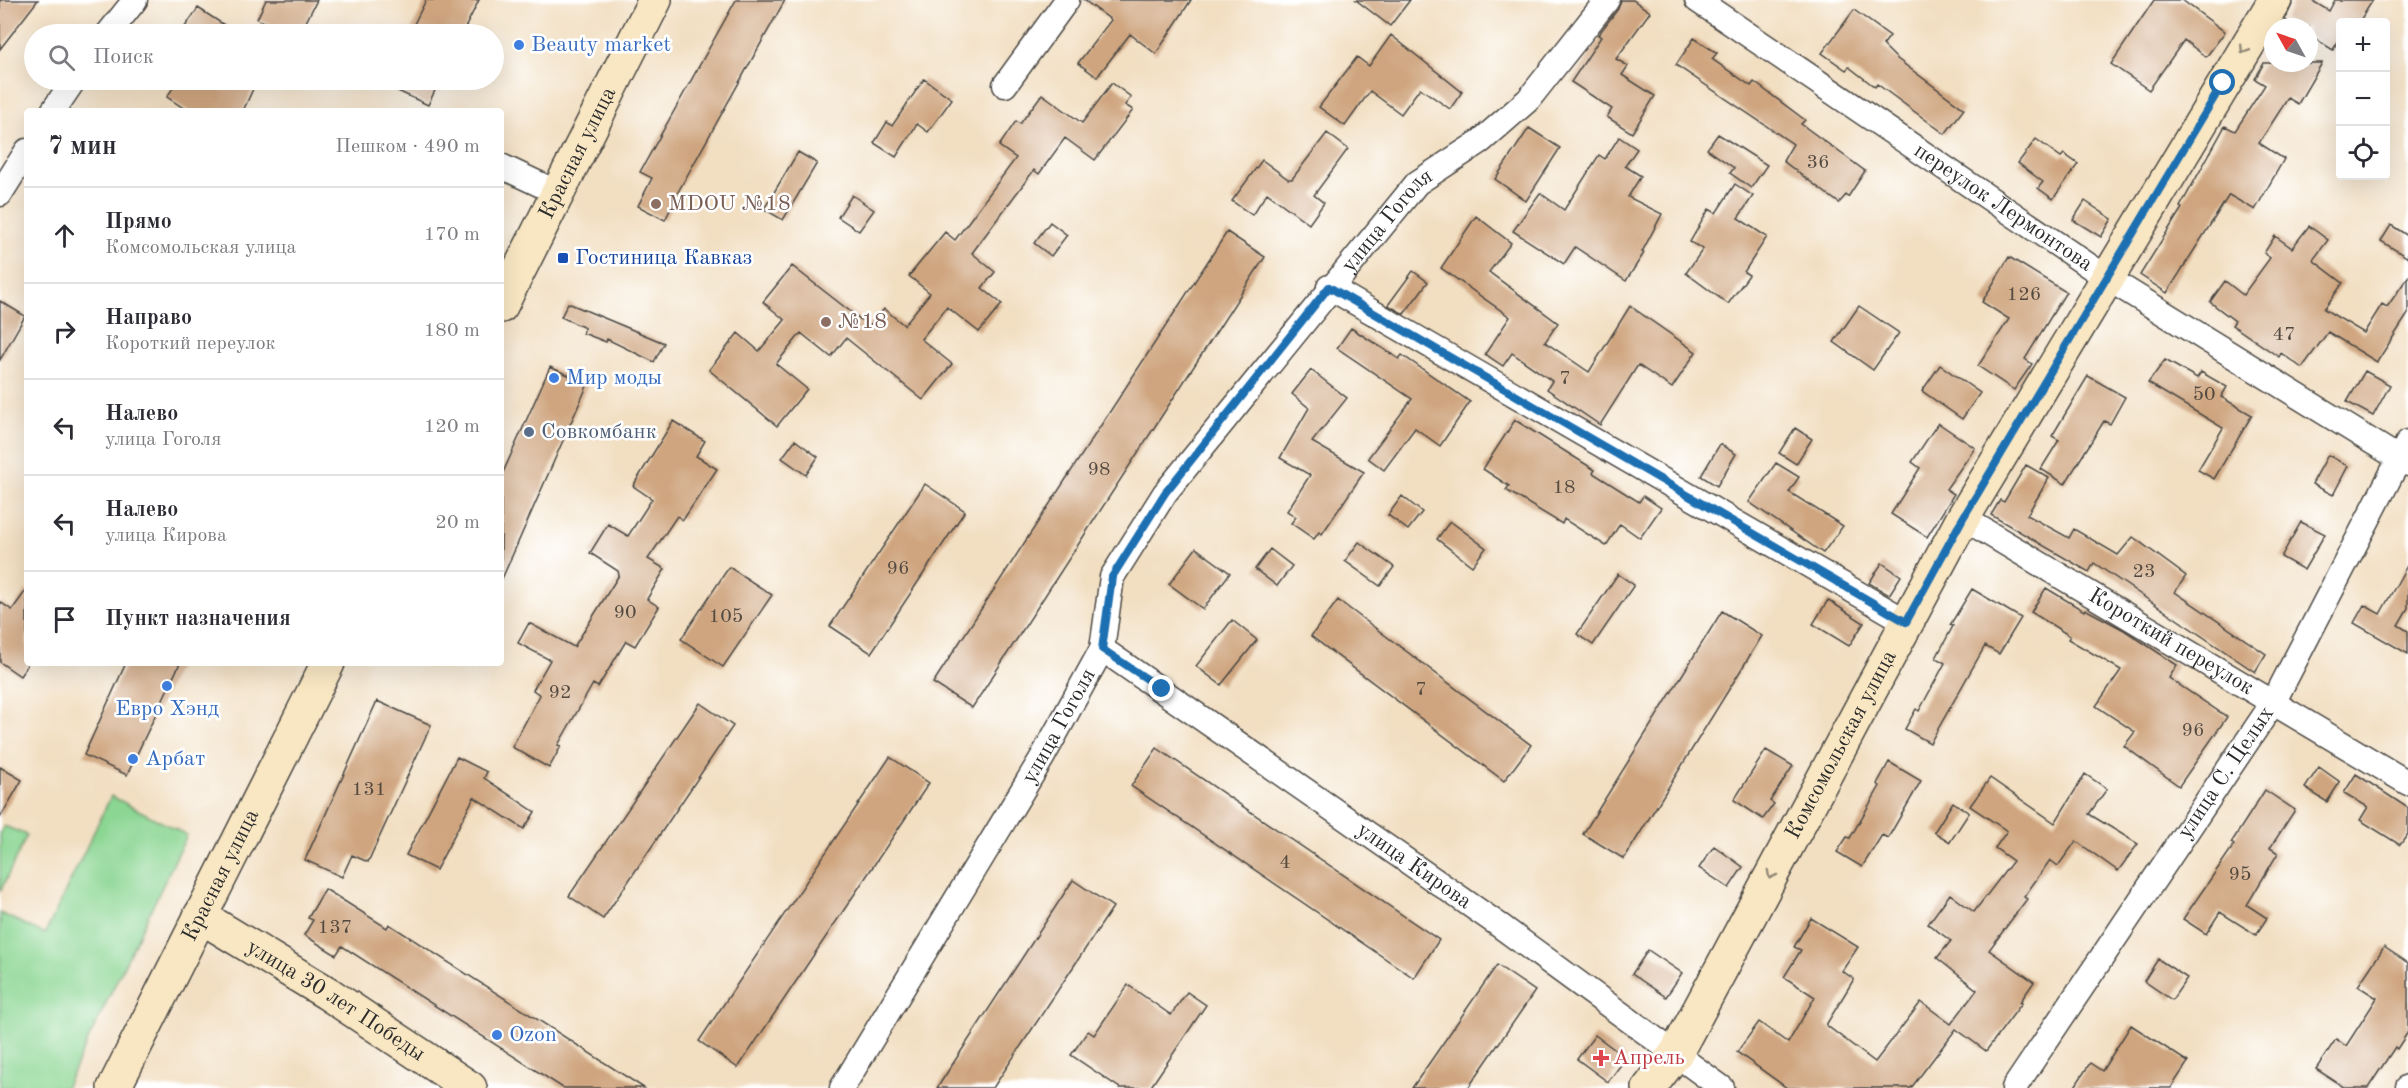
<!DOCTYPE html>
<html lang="ru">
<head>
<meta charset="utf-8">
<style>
  :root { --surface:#fff; --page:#f7f7f7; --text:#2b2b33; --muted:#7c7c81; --line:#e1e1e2 }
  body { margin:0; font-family:"Old Standard TT",serif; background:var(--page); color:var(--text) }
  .controls { position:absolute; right:18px; top:18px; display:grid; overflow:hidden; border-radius:6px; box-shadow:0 6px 24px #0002 }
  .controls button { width:54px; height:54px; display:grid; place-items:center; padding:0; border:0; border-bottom:2px solid var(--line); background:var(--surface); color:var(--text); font:30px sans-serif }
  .compass { position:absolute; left:2264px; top:18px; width:54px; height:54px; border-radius:50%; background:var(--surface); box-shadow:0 6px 24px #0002; rotate:310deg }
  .stop { position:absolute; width:18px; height:18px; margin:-14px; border:4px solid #1f6fb2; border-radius:50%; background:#fff }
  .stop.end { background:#1f6fb2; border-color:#fff; box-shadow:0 2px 6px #0008 }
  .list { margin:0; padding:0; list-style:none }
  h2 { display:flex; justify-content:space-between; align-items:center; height:78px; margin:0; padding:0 24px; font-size:26px }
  h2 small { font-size:20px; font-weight:400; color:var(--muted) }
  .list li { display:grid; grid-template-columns:39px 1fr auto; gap:18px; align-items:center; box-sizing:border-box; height:96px; padding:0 24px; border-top:2px solid var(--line) }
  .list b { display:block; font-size:22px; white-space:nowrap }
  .list p { margin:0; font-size:20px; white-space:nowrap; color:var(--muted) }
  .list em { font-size:20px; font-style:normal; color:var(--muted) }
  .icon { flex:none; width:33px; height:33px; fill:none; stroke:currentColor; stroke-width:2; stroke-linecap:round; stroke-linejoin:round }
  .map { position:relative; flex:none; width:2408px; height:1088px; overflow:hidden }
  .search { position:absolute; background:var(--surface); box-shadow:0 6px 24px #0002; left:24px; top:24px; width:480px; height:66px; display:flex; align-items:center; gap:15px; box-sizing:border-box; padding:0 21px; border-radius:33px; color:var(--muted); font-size:22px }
  .panel { position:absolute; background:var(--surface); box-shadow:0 6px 24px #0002; left:24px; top:108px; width:480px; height:558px; border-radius:6px }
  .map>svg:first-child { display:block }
  .green { fill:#8bd693; stroke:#5b805f; stroke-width:1.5 }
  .building { fill:#cfa57f }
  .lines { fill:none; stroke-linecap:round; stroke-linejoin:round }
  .street-casing { stroke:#494642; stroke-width:27 }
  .secondary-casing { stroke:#494642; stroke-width:36 }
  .street { stroke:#fff; stroke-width:24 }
  .secondary { stroke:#f9e7c3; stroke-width:33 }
  .oneway { stroke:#928977 }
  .route { stroke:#1f6fb2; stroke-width:8 }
  .shop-dot { fill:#3f7fe0; stroke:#fff; stroke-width:2 }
  .education-dot { fill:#8d6e63; stroke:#fff; stroke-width:2 }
  .transit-dot { fill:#1a4fb4; stroke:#fff; stroke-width:2 }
  .service-dot { fill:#5c6f8a; stroke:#fff; stroke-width:2 }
  .health-dot { fill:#e0444e; stroke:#fff; stroke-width:2 }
  .labels { text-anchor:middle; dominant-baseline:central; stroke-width:5; stroke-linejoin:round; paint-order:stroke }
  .number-label { font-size:20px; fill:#544a40 }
  .shop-label { font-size:22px; fill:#366cbe; stroke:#fff; text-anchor:start }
  .street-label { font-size:22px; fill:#2b2b2b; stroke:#fff }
  .education-label { font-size:22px; fill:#785e54; stroke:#fff; text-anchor:start }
  .transit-label { font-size:22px; fill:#164399; stroke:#fff; text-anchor:start }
  .service-label { font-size:22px; fill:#4e5e75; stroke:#fff; text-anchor:start }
  .health-label { font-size:22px; fill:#be3a42; stroke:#fff; text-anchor:start }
</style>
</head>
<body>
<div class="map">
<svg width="2408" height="1088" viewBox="0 0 2408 1088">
  <rect width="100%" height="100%" fill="#fff"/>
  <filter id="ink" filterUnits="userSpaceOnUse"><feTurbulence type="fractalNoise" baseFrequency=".0167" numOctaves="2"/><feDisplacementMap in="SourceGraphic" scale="12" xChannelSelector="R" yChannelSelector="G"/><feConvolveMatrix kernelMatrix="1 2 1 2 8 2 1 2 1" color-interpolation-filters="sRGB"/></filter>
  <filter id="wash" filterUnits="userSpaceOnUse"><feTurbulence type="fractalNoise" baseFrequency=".008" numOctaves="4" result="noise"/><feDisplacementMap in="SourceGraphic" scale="24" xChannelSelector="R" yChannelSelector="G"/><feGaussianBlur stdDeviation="1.35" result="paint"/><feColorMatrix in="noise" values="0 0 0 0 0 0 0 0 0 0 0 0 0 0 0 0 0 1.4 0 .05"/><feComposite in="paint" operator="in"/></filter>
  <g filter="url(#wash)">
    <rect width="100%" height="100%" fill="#f2dfc2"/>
    <path class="green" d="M111,796L187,835L65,1088H0V913L45,934Z
      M4,826L27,835L0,892V834Z"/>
    <g id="blocks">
      <path class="building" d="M0,0H38L0,49Z
        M266,0H317L300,34H288L257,19Z
        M426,0H479L462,34H409Z
        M736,0H785L673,201L674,202L665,220L638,206L652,178L640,172Z
        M1084,0H1191L1156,54L1130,34L1097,77L1078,63L1111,20Z
        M1356,0H1410L1390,26Z
        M1621,0H1633L1650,12L1616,59L1628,66L1622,75L1655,96L1632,133L1607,117L1612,109L1571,82L1601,37L1598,35L1618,9Z
        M2154,0H2182L2225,32L2206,57L2184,40L2149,90L2111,64Z
        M2294,0H2311L2329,11L2335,0H2373L2359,22H2340V38L2333,50L2309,35V27H2296L2285,20Z
        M198,8L238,34H180Z
        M1854,10L1890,36L1883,45L1896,58L1964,109L1945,134L1877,84L1875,87L1849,67L1846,70L1822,53Z
        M1391,35L1462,92L1450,109L1420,88L1401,114L1370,91L1345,126L1319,107L1357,57L1369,66Z
        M1694,38L1717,53L1712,59L1751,86L1754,82L1765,90L1805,120L1801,124L1865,171L1848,197L1846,195L1839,203L1783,161L1793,144L1676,65Z
        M2264,63H2322L2298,104L2288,98L2259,143L2284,159L2255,210L2229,195L2167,293L2140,275L2182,208L2180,207L2225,126L2235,131L2265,85L2255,79Z
        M924,79L952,99L928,132L917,124L896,157L874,143L887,122L892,126Z
        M178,80H257L243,111H188L167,97Z
        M374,80H440L428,105Z
        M1112,83L1131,97L1125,105L1133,110L1095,160L1065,138L1039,174L1034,170L972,253L995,272L982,288L1002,304L979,332L947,307L921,339L952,364L923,400L846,338L831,357L801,333L776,364L807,389L777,426L709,370L738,333L759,351L785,320L763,302L792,266L869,326L884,309L904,325L930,293L909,276L945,232L955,240L1016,158L999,146L1016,121L1020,124L1042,94L1082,123Z
        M1529,128L1560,148L1526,201L1495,179Z
        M1327,133L1348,149L1314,195L1324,203L1309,224L1267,193L1252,215L1232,201L1262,160L1288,179H1292Z
        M1718,134L1767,165L1751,188L1730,173L1734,168L1707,149Z
        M1619,137L1637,149L1625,166L1641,176L1628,197L1662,214L1642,252L1644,253L1626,281L1575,247L1564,264L1513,231L1540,193L1564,210L1599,155L1605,159Z
        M2036,139L2061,157L2064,154L2078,164L2053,199L2038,188L2043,182L2018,163Z
        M798,152L817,163L783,220L764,209Z
        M1735,184L1753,196L1738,218L1767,237L1744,272L1749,275L1728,304L1686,273L1703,249L1690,242L1709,209L1716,213Z
        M852,195L874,210L859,231L838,217Z
        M2085,201L2112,219L2101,237L2073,220Z
        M1476,216L1511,243L1489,272L1558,323L1545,342L1589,372L1630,306L1696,352L1672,388L1638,365L1600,425L1547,389L1552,381L1512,353L1503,366L1485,354L1510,317L1441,268Z
        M1050,222L1067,235L1051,256L1034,243Z
        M2391,225L2408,236V258L2381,241Z
        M2309,226L2328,240L2313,260L2343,283L2324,309L2364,333L2382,304L2387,307L2408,277V314L2377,362L2328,332L2302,368L2281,353L2279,357L2232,325L2235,321L2210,302L2225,281L2243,295L2270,258L2264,253L2275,236L2292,248Z
        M1227,232L1265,257L972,708L933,683Z
        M2009,257L2066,292L2025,359L2032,364L2014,390L1978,366L2009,319L1982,302Z
        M1413,271L1428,282L1404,314L1388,305Z
        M0,301L25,316L0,360Z
        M568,303L664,343L654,362L607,339L606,342L583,333L585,328L561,317Z
        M1859,306L1899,333L1873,370L1834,342Z
        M1351,328L1399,359L1402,355L1470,402L1440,446L1415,428L1384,470L1368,458L1412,399L1337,348Z
        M2165,360L2197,378L2201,372L2227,387L2221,397L2252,415L2214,479L2198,470L2223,428L2148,383Z
        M1940,365L1980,393L1962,419L1922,391Z
        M550,367L588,384L501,581V477Z
        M1311,370L1347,398L1312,442L1364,472L1322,534L1319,532L1314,539L1291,523L1296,517L1287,511L1310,475L1280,458L1309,408L1292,394Z
        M2365,371L2390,385L2373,416L2347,402Z
        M2088,376L2125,397L2110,424L2104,421L2065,484L2041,469L2059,440L2052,436Z
        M1515,420L1595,470L1593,473L1639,502L1643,496L1661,508L1640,538L1620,524L1606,546L1564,519L1562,524L1506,490L1509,486L1483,469Z
        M673,421L705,441L696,456L717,469L683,520L677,516L648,559L665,569L647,599L659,607L635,646L626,641L598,687L593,684L558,745L561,746L549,768L512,747L540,695L533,690L550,660L518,643L529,623L574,647L619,575L618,571L590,553L608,524L628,536L652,499L633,486Z
        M1938,423L1975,448L1946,489L1954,494L1927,537L1891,514L1920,468L1912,462Z
        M1795,428L1812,439L1796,464L1779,453Z
        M795,440L818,457L806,475L782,458Z
        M1720,444L1736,454L1717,486L1701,476Z
        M2328,455L2348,466L2333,495L2312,484Z
        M1776,463L1799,477L1789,492L1843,526L1823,553L1749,502Z
        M2026,465L2049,478L2027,515L2069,538L2074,529L2118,555L2133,537L2186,576L2175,592L2266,654L2255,672L2094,563L2089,572L1991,515L2000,500L2004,502Z
        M925,484L965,511L871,653L830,626Z
        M1402,496L1422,512L1408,530L1388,515Z
        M1450,521L1486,548L1472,566L1437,539Z
        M2301,522L2325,534L2304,570L2281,557Z
        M1359,542L1394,567L1380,586L1345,561Z
        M1196,548L1230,573L1203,609L1169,584Z
        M1270,549L1292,566L1277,586L1255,569Z
        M1882,563L1901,576L1889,595L1869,583Z
        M2408,564V608L2398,625L2408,631V654L2354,623L2364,605L2380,614Z
        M729,567L772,595L723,667L681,639Z
        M1618,574L1634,585L1593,645L1577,634Z
        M2046,588L2084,611L2085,609L2124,630L2177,665L2169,678L2227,717L2179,786L2124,746L2135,732L2096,706L2121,670L2068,639L2070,636L2031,612Z
        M27,589V666L20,676L0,662V602L12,610Z
        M1972,589L2021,618L1999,654L1985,646L1930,743L1905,729L1916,709L1919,711L1945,663L1936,658L1953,626L1950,625Z
        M1338,600L1531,745L1504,781L1311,636Z
        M1828,600L1864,623L1849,646L1813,624Z
        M1722,611L1762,636L1624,859L1583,834Z
        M1232,620L1257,640L1221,685L1196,666Z
        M126,663H180L127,775L84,755Z
        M377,701L431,725L368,862L352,855L342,877L305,860Z
        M700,703L733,726L603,919L569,896Z
        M1157,748L1439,940L1414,978L1131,786Z
        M1766,750L1793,766L1770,801L1774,804L1763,819L1734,800Z
        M457,757L487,772L484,778L535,812L524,829L474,797L436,870L406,855Z
        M890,757L929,783L738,1068L699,1041Z
        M1889,762L1921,781L1888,838L1882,835L1862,867L1837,852L1847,837L1850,838L1880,786L1877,784Z
        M0,767L22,780L0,818Z
        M2319,767L2340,782L2327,802L2305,788Z
        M2085,774L2107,789L2089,814L2138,844L2118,871L2076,841L2058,866L2050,860L2024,897L2027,899L1989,950L2034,982L2020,1002L2022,1003L1986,1051L1956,1029L1911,1088H1787L1737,1052L1759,1022L1788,1043L1815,997L1784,977L1801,950L1794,947L1811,918L1858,947L1842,971L1854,979L1826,1025L1875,1062L1921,1002L1951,1024L1977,990L1937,958L1951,941L1928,924L1950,894L1974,912L2013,861L1995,848L2007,831L1970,806L1990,778L2055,823Z
        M2356,774L2408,808V834L2400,845L2360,820L2368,807L2344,793Z
        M2265,790L2295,810L2270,848L2278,853L2247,905L2267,918L2256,935L2220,912L2206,934L2183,919L2234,845L2231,843Z
        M1953,802L1969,813L1950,842L1934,832Z
        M1714,846L1743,867L1729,888L1699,868Z
        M1073,880L1113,907L993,1088H937Z
        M325,889L387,928L389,924L644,1088H563L342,946L336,955L304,935L313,920L308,918Z
        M2384,947L2408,963V1032L2397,1049L2395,1047L2368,1088H2345L2316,1069L2336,1039L2346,1046L2377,998L2358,986Z
        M1648,950L1682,973L1666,997L1632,974Z
        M2158,959L2187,978L2172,1000L2144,981Z
        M1497,965L1535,991L1468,1088H1412Z
        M1128,985L1171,1015L1187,992L1206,1005L1150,1088H1120L1071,1055L1088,1031L1094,1035Z
        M2131,1025L2188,1062L2171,1088H2074L2090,1063L2102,1071Z
        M1595,1035L1626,1058L1608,1082L1577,1059Z"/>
    </g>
  </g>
  <g filter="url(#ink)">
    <use href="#blocks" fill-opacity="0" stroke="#494642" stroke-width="1.5"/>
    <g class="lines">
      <defs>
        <g id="street">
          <path id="s1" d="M1697,0L2107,278L2408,464"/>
          <path d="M108,34L135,0"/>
          <path d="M1005,85L1067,0"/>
          <path d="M53,111L74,80"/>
          <path d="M501,166L556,192"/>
          <path d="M0,194L27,151"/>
          <path d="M1329,287L1907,622"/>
          <path id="s2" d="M1963,518L2408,783"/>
          <path id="s3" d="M1102,649L1499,925L1722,1088"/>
          <path id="s4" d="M842,1088L1042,758L1102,649L1112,577L1165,493L1417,183L1481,141L1528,100L1607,0"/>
          <path id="s5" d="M2014,1088L2273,703L2408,442"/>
          <path d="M2408,1088V1087"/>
        </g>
        <g id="secondary">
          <path id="s6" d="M501,306L655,0"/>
          <path id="s7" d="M200,916L327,993L470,1088"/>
          <path id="s8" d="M114,1088L328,663"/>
          <path id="s9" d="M1649,1088L1676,1053L1963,518L2275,0"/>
        </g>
      </defs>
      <use href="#street" class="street-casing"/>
      <use href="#secondary" class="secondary-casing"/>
      <use href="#street" class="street"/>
      <use href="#secondary" class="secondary"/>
    </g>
    <defs><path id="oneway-chevron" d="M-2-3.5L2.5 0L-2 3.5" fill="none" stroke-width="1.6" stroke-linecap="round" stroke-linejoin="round" transform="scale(1.5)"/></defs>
    <g class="oneway">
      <use href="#oneway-chevron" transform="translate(2244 50) rotate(122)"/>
      <use href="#oneway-chevron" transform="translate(1771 875) rotate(118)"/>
    </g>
  </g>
  <g class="lines" filter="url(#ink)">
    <path class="route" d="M1162,689L1102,649L1112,577L1165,493L1329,287L1906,622L1963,518L2223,83"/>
  </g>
  <g class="shop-dot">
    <circle cx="519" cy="45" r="6"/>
    <circle cx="554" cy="378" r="6"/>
    <circle cx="167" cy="686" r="6"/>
    <circle cx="133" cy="759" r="6"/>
    <circle cx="497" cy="1035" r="6"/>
  </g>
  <g class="education-dot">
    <circle cx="656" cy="204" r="6"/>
    <circle cx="826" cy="322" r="6"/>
  </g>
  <rect class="transit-dot" x="557" y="252" width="12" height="12" rx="3"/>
  <circle class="service-dot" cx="529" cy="432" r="6"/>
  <path class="health-dot" d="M1598 1049h6v6h6v6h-6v6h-6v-6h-6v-6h6z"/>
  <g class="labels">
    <g class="number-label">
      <text x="1818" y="163">36</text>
      <text x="2024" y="295">126</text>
      <text x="2284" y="335">47</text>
      <text x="1565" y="379">7</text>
      <text x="2204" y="395">50</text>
      <text x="1099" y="470">98</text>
      <text x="1564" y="488">18</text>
      <text x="898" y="569">96</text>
      <text x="2144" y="572">23</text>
      <text x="625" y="613">90</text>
      <text x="726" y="617">105</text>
      <text x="1421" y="690">7</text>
      <text x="560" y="693">92</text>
      <text x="2193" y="731">96</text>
      <text x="369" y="790">131</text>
      <text x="1285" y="863">4</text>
      <text x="2240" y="875">95</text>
      <text x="335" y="928">137</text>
    </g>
    <g class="shop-label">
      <text x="531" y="45">Beauty market</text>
      <text x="566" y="378">Мир моды</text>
      <text x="167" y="709" text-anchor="middle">Евро Хэнд</text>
      <text x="145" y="759">Арбат</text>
      <text x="509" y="1035">Ozon</text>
    </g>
    <g class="street-label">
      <text stroke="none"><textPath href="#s6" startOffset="171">Красная улица</textPath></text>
      <text stroke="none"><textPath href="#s1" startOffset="370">переулок Лермонтова</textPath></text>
      <text stroke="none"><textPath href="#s4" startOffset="1034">улица Гоголя</textPath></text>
      <text stroke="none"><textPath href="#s2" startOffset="242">Короткий переулок</textPath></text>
      <text stroke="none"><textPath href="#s4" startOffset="422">улица Гоголя</textPath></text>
      <text stroke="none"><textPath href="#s9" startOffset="394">Комсомольская улица</textPath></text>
      <text stroke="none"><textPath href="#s5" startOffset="380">улица С. Целых</textPath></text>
      <text stroke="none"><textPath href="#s3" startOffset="380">улица Кирова</textPath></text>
      <text stroke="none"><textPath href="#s8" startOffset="238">Красная улица</textPath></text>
      <text stroke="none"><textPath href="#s7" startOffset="160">улица 30 лет Победы</textPath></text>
    </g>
    <g class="education-label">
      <text x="668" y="204">MDOU №18</text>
      <text x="838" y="322">№18</text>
    </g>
    <g class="transit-label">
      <text x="575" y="258">Гостиница Кавказ</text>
    </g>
    <g class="service-label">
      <text x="541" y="432">Совкомбанк</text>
    </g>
    <g class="health-label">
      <text x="1613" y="1058">Апрель</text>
    </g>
  </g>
</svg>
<div class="controls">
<button>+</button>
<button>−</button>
<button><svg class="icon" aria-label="locate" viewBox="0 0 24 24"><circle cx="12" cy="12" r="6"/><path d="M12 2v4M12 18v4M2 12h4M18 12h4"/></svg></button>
</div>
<svg class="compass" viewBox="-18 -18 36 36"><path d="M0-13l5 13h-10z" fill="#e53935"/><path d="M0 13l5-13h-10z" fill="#7c7c81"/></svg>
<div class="stop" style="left:2223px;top:83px"></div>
<div class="stop end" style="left:1162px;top:689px"></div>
<div class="search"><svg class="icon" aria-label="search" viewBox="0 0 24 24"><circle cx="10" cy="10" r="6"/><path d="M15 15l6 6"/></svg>Поиск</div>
<section class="panel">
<h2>7 мин<small>Пешком · 490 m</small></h2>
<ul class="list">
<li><svg class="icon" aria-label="ahead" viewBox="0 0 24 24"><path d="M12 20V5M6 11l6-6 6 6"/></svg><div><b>Прямо</b><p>Комсомольская улица</p></div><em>170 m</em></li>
<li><svg class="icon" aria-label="right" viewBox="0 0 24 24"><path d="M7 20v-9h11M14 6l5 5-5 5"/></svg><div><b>Направо</b><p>Короткий переулок</p></div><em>180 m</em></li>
<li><svg class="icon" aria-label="left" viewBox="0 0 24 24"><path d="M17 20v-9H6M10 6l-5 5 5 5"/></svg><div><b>Налево</b><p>улица Гоголя</p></div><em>120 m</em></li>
<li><svg class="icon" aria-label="left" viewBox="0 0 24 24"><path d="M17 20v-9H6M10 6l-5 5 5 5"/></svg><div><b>Налево</b><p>улица Кирова</p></div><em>20 m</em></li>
<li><svg class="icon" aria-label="arrive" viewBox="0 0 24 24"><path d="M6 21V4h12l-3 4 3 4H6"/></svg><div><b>Пункт назначения</b></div></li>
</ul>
</section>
</div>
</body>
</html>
